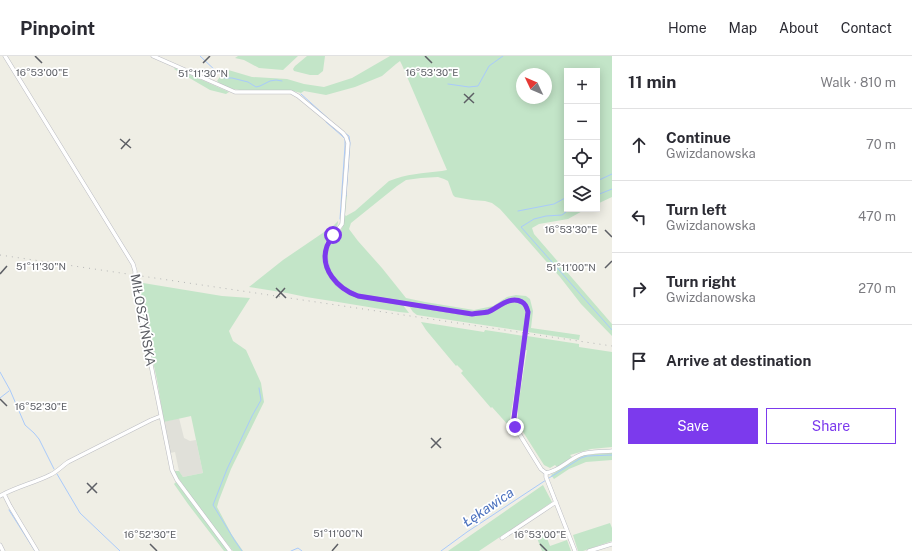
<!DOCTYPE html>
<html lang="en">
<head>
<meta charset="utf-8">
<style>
  :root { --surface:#fff; --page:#f7f7f7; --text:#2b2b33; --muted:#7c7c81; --line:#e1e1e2; --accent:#7c3aed }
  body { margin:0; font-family:"Public Sans",sans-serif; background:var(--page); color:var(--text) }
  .controls { position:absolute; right:12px; top:12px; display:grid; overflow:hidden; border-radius:0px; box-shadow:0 2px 10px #0003 }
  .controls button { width:36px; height:36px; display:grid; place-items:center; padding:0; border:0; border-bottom:1px solid var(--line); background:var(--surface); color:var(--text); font:20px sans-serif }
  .compass { position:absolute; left:516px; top:12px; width:36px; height:36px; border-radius:50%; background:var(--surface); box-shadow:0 2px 10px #0003; rotate:314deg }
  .stop { position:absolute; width:12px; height:12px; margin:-9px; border:3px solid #7c3aed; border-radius:50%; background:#fff }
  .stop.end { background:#7c3aed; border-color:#fff; box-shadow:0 1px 4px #0008 }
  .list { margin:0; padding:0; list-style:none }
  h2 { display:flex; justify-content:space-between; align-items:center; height:52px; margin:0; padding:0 16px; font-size:17px }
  h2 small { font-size:13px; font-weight:400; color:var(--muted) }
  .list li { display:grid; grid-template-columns:26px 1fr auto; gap:12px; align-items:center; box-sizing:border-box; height:72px; padding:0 16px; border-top:1px solid var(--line) }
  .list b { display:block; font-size:15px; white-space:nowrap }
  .list p { margin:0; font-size:13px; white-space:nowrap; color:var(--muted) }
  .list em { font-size:13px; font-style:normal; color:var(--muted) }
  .actions { display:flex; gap:8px; padding:12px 16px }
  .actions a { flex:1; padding:9px 0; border:1px solid var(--accent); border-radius:0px; text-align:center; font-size:14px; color:var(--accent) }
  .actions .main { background:var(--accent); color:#fff }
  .icon { flex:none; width:22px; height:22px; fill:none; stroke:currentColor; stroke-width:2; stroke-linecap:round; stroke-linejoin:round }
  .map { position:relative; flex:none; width:612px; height:495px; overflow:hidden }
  header { display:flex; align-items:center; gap:24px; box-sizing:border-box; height:56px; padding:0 20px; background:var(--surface); border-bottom:1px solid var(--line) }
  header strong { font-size:19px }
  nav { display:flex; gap:22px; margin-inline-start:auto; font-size:14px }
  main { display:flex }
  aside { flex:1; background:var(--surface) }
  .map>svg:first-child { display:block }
  .industrial { fill:#e0e0d9 }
  .green { fill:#c3e5c8; fill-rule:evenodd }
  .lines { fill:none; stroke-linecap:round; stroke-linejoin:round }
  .stream { stroke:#a9cafb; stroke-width:1 }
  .minor-casing { stroke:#bcbdc3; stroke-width:4.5 }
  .minor { stroke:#fff; stroke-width:3.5 }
  .rail { stroke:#b5b6b6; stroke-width:1; stroke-dasharray:1 5; stroke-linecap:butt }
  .route { stroke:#7c3aed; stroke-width:5 }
  .ticks { fill:none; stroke:#5d5f65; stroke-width:1.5 }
  .labels { text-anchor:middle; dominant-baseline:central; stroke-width:3.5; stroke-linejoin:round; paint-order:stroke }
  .street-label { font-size:13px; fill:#5d5f65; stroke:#fff }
  .water-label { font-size:14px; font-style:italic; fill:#4b71be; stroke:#fff }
  .ticks-label { font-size:10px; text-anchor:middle; fill:#5d5f65; stroke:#fff; stroke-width:3.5; stroke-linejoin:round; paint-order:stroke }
</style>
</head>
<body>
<header>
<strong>Pinpoint</strong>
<nav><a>Home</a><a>Map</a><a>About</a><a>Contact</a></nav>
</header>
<main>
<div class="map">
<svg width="612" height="495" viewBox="0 0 612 495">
  <rect width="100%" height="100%" fill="#efeee5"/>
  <path class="industrial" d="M179,362L184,382L190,385L196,384L203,417L183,421L179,415L175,396L170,397L164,366Z"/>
  <path class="green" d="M238,0H298L283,14L259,12L244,4L235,2Z
    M307,0H325L323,15L318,19H310L294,15L293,13L295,10Z
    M390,0H612V141L597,148V15H567V153H586L568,163L539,168L532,172L534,178L612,268V280L581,248L560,221L500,153L492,147L485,145L472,144L455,141L453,139L448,125L444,123L438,121L421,122L406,124L397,130L351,167L349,173L358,185L382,212L406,242L425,246L474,254L493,250L507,241L516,239L526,240L530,243L533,255L531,272L580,279L579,284L528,276C529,264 534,248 520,243C516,241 511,241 508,243C500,246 494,252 486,254C479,256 471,256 464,255L359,238L342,230L334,221L328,209L327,200L328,191L334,182L335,181L338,175L341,174L343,170L345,139H347L345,159L346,160L355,155L389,125C406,118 423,117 442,115L447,114L402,9L400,5L396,8L382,20L355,31L326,39L304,35L301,37C296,36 291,34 286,34C266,33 233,40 217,25L225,13L252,21L287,23L304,28L324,31L352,22ZM522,18H546V42H522Z
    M175,12L229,36L226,38L210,34L174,13Z
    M338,165C338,174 330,177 326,185C325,188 324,193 324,197C323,203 325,209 327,215C330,224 337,232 346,237C359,244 388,247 403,249L409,257L399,256L338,246L306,241L287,237L249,231L283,204L333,170Z
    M137,226L222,240L250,242L229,275L233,285L246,294L261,327L264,346L231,413L219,444L217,451L232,479L243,495H233L187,436C184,429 179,424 175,417V415H179L183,421L203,417L191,360L164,366L157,324L147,278Z
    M513,246C518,246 521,248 525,251L526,262L523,275L417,259L413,256L409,250L479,259L492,256L508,247Z
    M421,266L484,276L485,274L524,280L522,293L521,294L509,370L492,351L491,352L461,317L463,315L457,309L456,310L426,274Z
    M527,280L579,288V291L612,296V391L591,393L570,399L572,401L557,411L555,409L550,412L544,409L518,368V350L527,294H525Z
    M612,397V404L586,406L569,413L554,423L551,419L583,399Z
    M176,426L228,495H224L188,448L174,428Z
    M543,429L552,446L479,495H448Z
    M610,467L612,472V485L583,495H578L573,479Z
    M545,477L550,490L567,484L571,495H542L537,482Z"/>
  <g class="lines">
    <path class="stream" d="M200,0L218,17
      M222,21L225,22H232L248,26L256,31L260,30L270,25L276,24L282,25
      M448,28L469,31L478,30L489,10L503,0
      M301,38L331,65
      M326,66L341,79L345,83V90L340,163
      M345,77L349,80L350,87L346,140
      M597,125L612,118
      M597,139L612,133
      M570,153L562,159L546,160L534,163L521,171L612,274
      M518,155L554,148L567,141
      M0,316L10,334L25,369L34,377L39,383L54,413
      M0,342L9,335
      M57,418L80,457L120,495
      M549,422L581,402L587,400L612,399
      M9,454L35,495
      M242,495L235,485L213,449L227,413L252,360L261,344L259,332
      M291,495L298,492L302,495
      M441,495L467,476L546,424"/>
    <defs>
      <path id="minor" d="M5,0L133,208L135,215V229L172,414L177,424L230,495
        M153,0L235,36H291L298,40L343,77L346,81L348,87L342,168L329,186L327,191L325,200L327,209L329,217L337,228L347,235L358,240L464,257C471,257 479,258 486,256C498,253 509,239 522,246C526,248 527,252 528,256L514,362L515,371L541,413L546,417C559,415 568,404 580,399C588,395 603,396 612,395
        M546,417V421L575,495
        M4,438L10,450L37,495
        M0,440C16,431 34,427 50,419C57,416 62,410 68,406L151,364L161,360
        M502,482L556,446
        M0,489L3,495
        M589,495L612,488"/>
    </defs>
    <use href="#minor" class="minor-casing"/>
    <use href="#minor" class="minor"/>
    <path class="rail" d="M0,199L612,290"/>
  </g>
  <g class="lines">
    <path class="route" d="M333,179C331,182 329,186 327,190C319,213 338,233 358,240L472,258C477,257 483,257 488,256C498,252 510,239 522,246C526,248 527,252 528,256L514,362V367L515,371"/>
  </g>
  <path class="ticks" d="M35,0L42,7M425,0L432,7M203,7L210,0M464,38L474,47M464,47L474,37M120,83L131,92M121,93L130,83M605,174L612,181M605,212L612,205M0,218L7,210M276,232L286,242M276,242L285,232M0,343L7,350M431,382L441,392M431,392L441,382M87,427L97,437M87,437L97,427M150,488L157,495M540,488L547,495M332,495L338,488"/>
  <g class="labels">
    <g class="street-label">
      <text transform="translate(143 264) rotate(80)">MIŁOSZYŃSKA</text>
    </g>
    <g class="water-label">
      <text transform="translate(488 451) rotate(-34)">Łękawica</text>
    </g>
  </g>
  <g class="ticks-label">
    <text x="42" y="20">16°53'00"E</text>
    <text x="432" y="20">16°53'30"E</text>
    <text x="203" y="21">51°11'30"N</text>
    <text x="571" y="177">16°53'30"E</text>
    <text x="41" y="214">51°11'30"N</text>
    <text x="571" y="215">51°11'00"N</text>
    <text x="41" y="354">16°52'30"E</text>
    <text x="338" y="481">51°11'00"N</text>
    <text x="150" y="482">16°52'30"E</text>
    <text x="540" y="482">16°53'00"E</text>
  </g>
</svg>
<div class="controls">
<button>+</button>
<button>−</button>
<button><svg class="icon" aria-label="locate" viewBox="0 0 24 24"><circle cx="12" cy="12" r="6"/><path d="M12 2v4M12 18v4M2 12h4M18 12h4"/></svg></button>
<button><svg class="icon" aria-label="layers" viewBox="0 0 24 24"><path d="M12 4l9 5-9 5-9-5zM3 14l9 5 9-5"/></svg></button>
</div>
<svg class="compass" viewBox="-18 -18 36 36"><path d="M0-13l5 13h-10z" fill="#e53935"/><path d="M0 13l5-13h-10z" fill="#7c7c81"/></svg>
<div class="stop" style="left:333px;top:179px"></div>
<div class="stop end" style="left:515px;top:371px"></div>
</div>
<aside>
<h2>11 min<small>Walk · 810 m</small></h2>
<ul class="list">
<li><svg class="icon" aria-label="ahead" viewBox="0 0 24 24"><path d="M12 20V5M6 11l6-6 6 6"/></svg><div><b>Continue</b><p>Gwizdanowska</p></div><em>70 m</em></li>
<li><svg class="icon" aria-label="left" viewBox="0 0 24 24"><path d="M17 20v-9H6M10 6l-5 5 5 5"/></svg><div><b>Turn left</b><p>Gwizdanowska</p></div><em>470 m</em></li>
<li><svg class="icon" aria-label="right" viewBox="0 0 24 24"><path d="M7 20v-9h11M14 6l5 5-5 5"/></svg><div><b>Turn right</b><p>Gwizdanowska</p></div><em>270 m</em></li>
<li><svg class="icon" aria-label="arrive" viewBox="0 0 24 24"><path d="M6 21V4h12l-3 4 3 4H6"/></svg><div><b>Arrive at destination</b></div></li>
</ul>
<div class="actions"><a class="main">Save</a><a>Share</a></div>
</aside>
</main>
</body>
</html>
